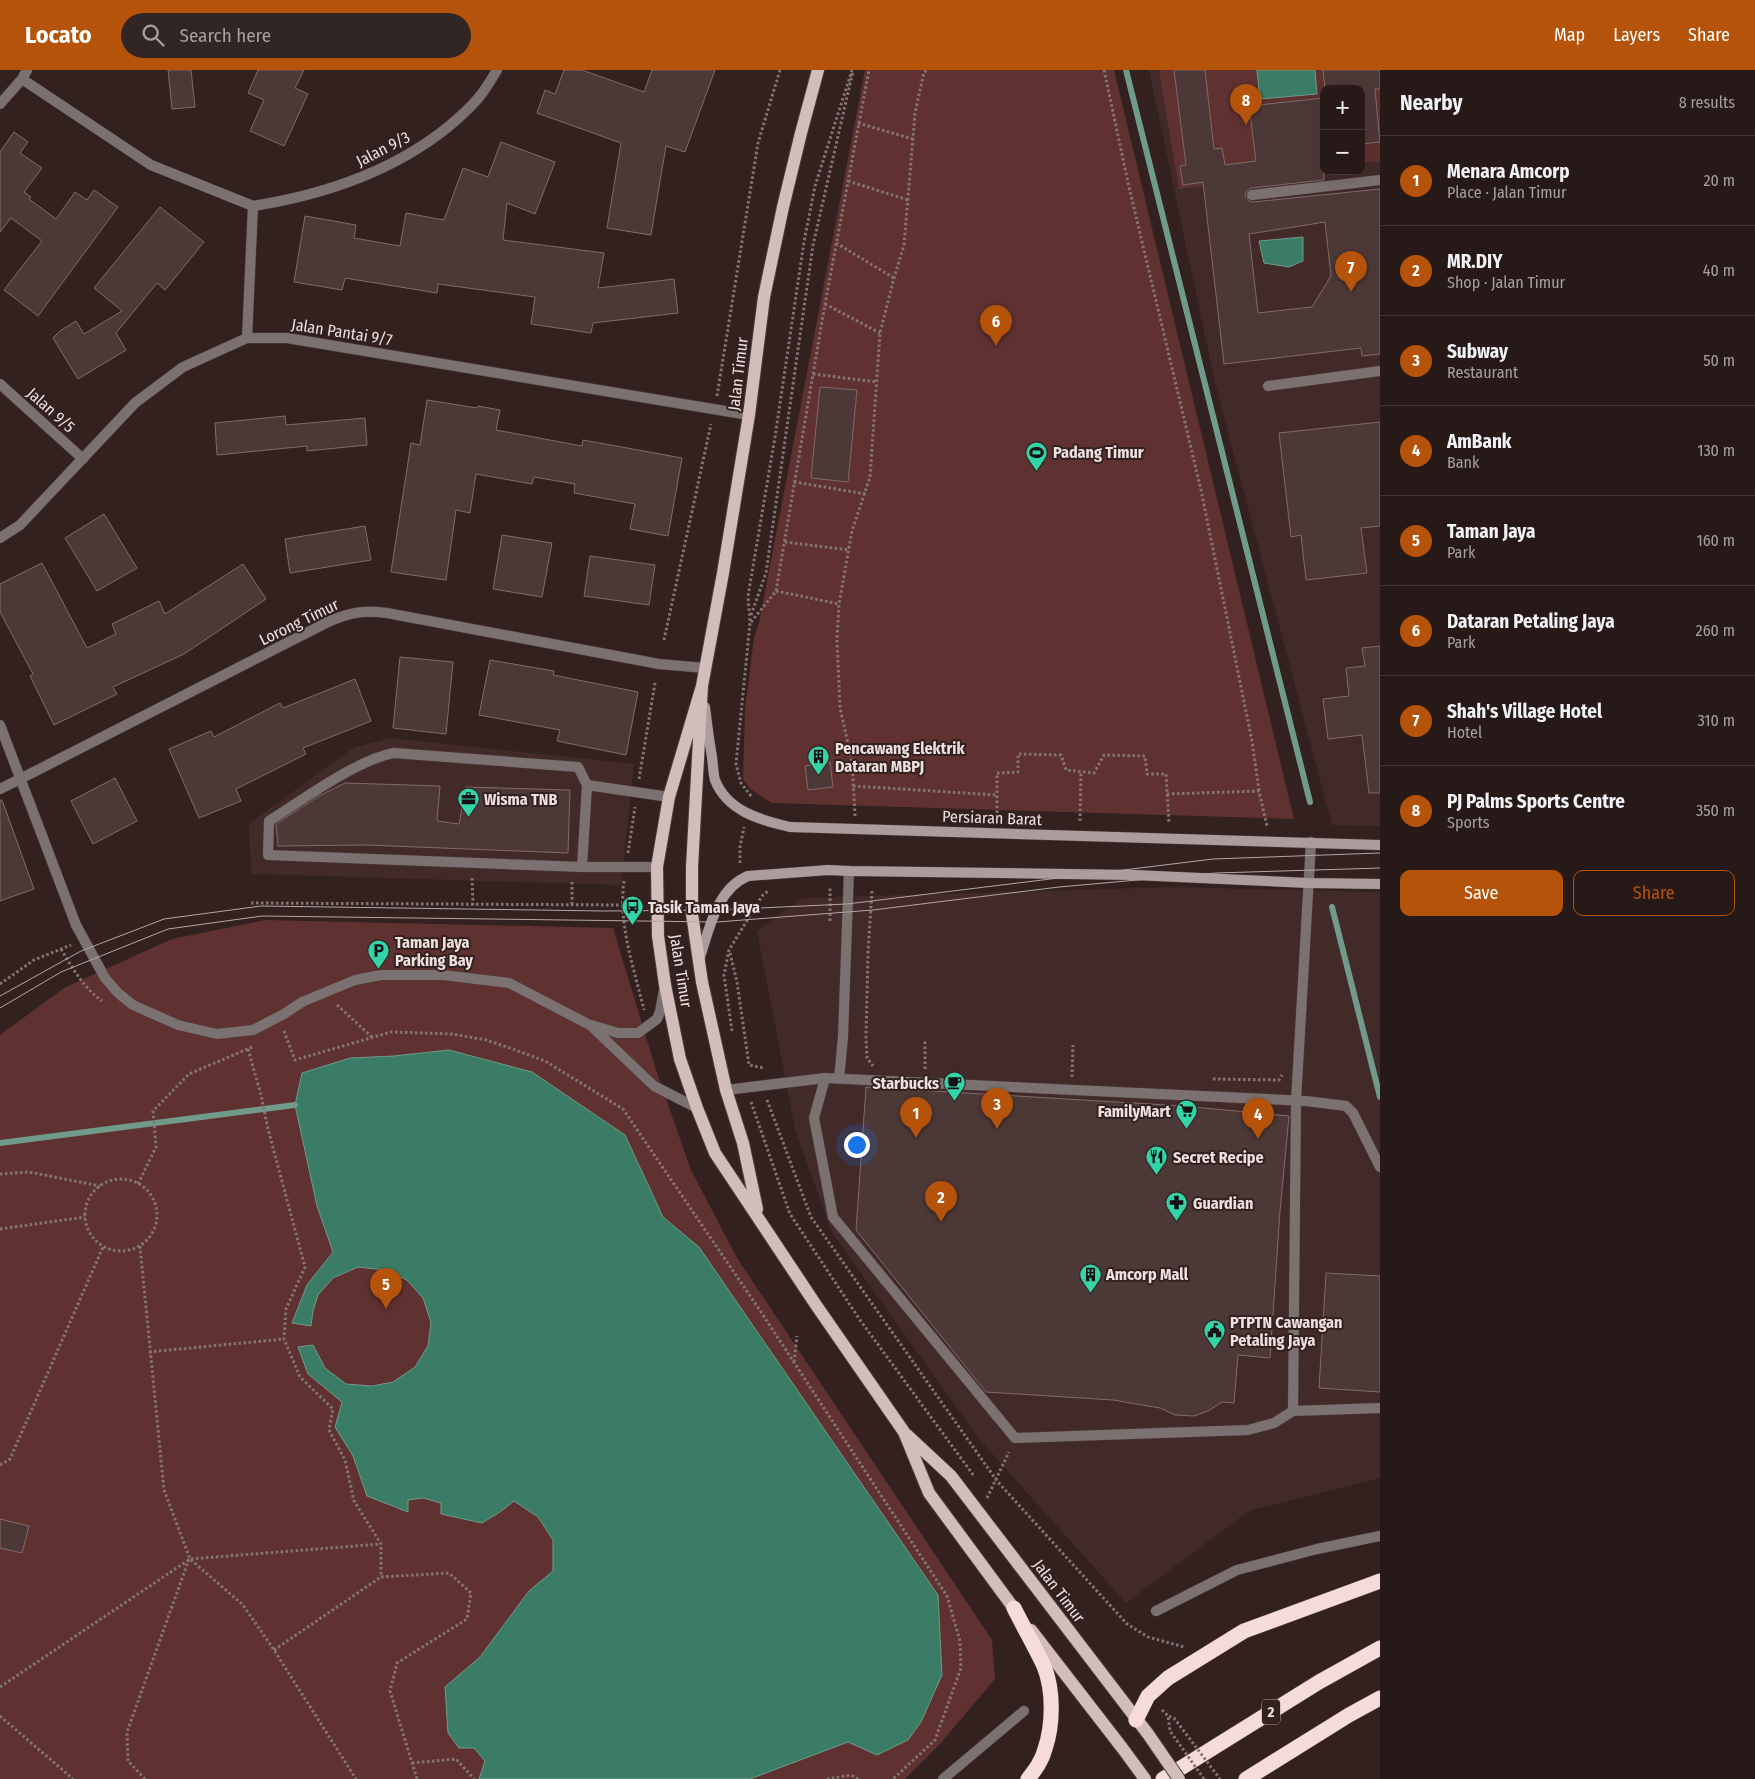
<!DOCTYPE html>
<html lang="en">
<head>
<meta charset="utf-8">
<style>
  :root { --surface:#261918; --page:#322625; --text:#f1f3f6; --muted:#a4a0a2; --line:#423837; --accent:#b45309 }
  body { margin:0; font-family:"Fira Sans Condensed",sans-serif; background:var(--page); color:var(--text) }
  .controls { position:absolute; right:15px; top:15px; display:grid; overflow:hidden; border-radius:10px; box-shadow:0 5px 20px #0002 }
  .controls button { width:45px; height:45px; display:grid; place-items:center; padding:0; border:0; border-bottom:1px solid var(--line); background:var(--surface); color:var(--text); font:25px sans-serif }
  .you { position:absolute; left:856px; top:1074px; width:18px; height:18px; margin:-12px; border:4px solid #fff; border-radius:50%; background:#1a73e8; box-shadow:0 0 0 8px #1a73e833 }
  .badge { display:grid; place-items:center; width:32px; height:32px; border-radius:50%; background:var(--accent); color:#fff; font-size:16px; font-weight:700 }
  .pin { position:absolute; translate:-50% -41px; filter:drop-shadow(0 1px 2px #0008) }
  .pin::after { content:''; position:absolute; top:26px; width:18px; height:15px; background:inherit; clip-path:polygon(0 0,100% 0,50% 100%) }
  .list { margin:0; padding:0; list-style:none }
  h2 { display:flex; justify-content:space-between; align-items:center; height:65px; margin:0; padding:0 20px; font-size:21px }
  h2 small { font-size:16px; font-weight:400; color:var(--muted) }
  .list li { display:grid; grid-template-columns:32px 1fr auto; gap:15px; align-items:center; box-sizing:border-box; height:90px; padding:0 20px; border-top:1px solid var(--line) }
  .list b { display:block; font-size:19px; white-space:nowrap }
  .list p { margin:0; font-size:16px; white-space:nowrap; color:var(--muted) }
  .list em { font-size:16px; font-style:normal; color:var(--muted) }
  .actions { display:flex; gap:10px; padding:15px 20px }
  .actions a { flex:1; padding:11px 0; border:1px solid var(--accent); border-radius:10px; text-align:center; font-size:18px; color:var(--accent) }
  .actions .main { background:var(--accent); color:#fff }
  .icon { flex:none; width:28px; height:28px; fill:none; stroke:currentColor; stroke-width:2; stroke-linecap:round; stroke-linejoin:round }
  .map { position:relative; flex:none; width:1380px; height:1709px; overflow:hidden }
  header { display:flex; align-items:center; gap:30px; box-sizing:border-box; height:70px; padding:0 25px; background:var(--accent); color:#fff }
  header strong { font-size:24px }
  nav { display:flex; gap:28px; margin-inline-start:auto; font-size:18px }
  .search { width:350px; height:45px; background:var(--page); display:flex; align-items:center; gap:12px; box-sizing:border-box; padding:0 18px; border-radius:28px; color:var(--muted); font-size:19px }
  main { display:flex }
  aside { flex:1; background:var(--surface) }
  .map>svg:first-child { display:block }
  .built { fill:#422a29; fill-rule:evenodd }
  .green { fill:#5f3131 }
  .water { fill:#3a7c66; stroke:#709a8a }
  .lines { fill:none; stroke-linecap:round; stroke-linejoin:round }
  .stream { stroke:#709a8a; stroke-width:6 }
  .building { fill:#4c3837; stroke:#826b6a; fill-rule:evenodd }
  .lane-casing { stroke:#4d3c3b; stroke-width:11 }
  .street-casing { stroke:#4d3c3b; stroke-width:11 }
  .secondary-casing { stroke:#4d3c3b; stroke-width:11 }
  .primary-casing { stroke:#4d3c3b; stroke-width:14 }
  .highway-casing { stroke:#4d3c3b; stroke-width:16 }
  .path { stroke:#847574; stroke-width:3; stroke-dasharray:2.5 2.5; stroke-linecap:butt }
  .lane { stroke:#7c7171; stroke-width:10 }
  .street { stroke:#7c7171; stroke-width:10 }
  .secondary { stroke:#ac9c9b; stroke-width:10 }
  .primary { stroke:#d2bdbb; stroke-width:12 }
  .highway { stroke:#f5dbd9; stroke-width:15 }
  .tram { stroke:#b3a5a4; stroke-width:1 }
  .primary-bridge-casing { stroke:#4d3c3b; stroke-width:14; stroke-linecap:butt }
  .path-bridge { stroke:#847574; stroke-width:3; stroke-dasharray:2.5 2.5; stroke-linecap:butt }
  .primary-bridge { stroke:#d2bdbb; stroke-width:12 }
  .labels { text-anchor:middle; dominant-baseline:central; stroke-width:4; stroke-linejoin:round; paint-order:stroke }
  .shield { fill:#332120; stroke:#b5a7a6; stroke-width:1 }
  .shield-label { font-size:15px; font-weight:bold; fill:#ede0df }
  .street-label { font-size:16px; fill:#ede0df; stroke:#332120 }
  .poi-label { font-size:16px; font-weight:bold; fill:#ede0df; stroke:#332120; text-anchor:start }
</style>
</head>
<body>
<header>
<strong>Locato</strong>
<div class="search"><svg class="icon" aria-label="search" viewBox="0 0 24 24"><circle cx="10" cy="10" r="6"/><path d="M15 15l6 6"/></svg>Search here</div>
<nav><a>Map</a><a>Layers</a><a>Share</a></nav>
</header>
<main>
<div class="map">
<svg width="1380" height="1709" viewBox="0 0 1380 1709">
  <rect width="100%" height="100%" fill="#332120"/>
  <path class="built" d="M1149,0H1380V756L1332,755L1215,313ZM1324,19H1361V101H1324Z
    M391,668L634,694L621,815L251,804L249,754L353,678Z
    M1173,817L1380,822V1408L1249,1441L1126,1533L979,1369L831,1161L795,1059L757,861L802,828Z"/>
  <path class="green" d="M865,0H1114L1294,749L772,733L750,719L743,709L745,639L754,568L759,553Z
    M1159,0H1380V91L1361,93V19H1324V99L1179,119Z
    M266,850L613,858L657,1003L691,1100L737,1188L992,1570L995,1609L939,1675L905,1709H0V965L64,918L172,869Z"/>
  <path class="water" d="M1257,0H1315L1317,24L1260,29Z
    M1303,167V191L1289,197L1264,193L1259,171Z
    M449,980L532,1002L625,1065L663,1147L699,1177L938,1525L942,1605L921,1652L908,1670L877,1685L848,1672L750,1709H479L485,1691L474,1678H459L448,1663L445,1617L480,1587L529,1521L553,1501V1470L538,1447L514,1431L500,1442L482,1453L441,1444V1433L423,1428L408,1430V1442L367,1426L353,1386L335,1357L342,1332L308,1304L298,1277L313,1275L325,1298L346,1314L372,1316L393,1312L415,1297L428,1276L431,1252L423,1228L407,1210L385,1200L358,1197L333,1208L318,1225L313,1241L311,1256L292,1253L307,1215L333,1182L317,1136L295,1035L302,1003L350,988L394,986Z"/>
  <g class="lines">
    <path class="stream" d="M1126,0L1310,732
      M1332,837L1380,1027
      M0,1073L295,1035"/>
  </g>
  <path class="building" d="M168,0H191L195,37L172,39Z
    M258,0H304L295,18L308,24L284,76L250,61L264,30L248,23Z
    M564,0H582L644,22L652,0H715L685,82L666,76L651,165L607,158L621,73L537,43L545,20L555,24Z
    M1174,0H1205L1214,79L1222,78L1225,95L1256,91L1249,36L1324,28V110L1251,118L1246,122L1245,126L1249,131L1253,132L1380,119V284L1362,286L1361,278L1224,294L1203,112L1183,115L1180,96L1186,95ZM1325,152L1331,206L1312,237L1258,243L1249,164Z
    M1323,0H1380V19H1375L1380,72L1361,74V19H1325Z
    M14,62L28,72L20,83L42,98L24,122L31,127L29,129L56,149L75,122L87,130L94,120L118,137L38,246L4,220L42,171L11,148L0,162V82Z
    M501,72L555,92L535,144L507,133L503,170L604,183L598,218L674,209L678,243L593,253L591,263L531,254L535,227L438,214L437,223L345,208L342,220L294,212L305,146L356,155L354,168L400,176L406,143L444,150L463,98L488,107Z
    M160,137L204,172L165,220L157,213L116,263L126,280L78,309L53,268L60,261L76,251L84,264L122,241L94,218Z
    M820,317L857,320L848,412L811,408Z
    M427,330L477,338L478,336L500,340L496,360L582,376L583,370L682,388L668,466L630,459L635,434L574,423L575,414L534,407L532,414L476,404L470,443L456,440L446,510L391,502L411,373L420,375Z
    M285,346L286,355L365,348L367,375L307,381V376L217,385L215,353Z
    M1380,352V456L1361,458L1367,503L1306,510L1301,465L1291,467L1279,363Z
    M104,444L137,498L97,521L65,468Z
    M365,456L371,490L290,503L285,469Z
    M502,465L552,473L542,527L493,519Z
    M590,486L655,495L649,535L584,526Z
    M42,493L87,578L116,564L112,554L159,531L165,544L243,494L266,529L184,584L113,617L117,624L54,655L30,606L33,604L0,542V514Z
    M1380,576V723H1369L1362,665L1328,669L1323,629L1349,626L1346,598L1365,596L1362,578Z
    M400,587L453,592L446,664L393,658Z
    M490,590L554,601L553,605L638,622L626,685L557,671L560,660L479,645Z
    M355,609L371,651L303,678L306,684L236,719L241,731L199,748L169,679L211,661L214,667L280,633L283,638Z
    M830,692L833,717L808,720L805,696Z
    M115,708L137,751L93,774L71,731Z
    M345,713L440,716L437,751L459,754L466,717L570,720L568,783L366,775L278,776L276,754L319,726Z
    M0,730H2L34,819L0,831Z
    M866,1017L1183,1036L1289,1046L1280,1141L1270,1288L1238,1285L1234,1333L1222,1332L1208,1341L1194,1346L1175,1345L1160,1338L1113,1330L986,1322L856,1160Z
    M1326,1203L1380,1206V1322L1319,1318Z
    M0,1449L29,1456L22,1483L0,1478Z"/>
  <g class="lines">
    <defs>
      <path id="lane" d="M1252,125L1380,110
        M1268,316L1380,301
        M587,715L582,797H657
        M0,719L20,709
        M582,797L268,785L269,751C303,730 356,690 394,683L578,697L587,715L669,727
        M76,855L105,908L118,923L133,935L178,955L217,964L253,960L284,944L302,932L355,910L381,905H443L509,913L588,954L618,963H638L657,949L660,942L664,920
        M591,956L654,1016L697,1038
        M825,1008L814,1048L833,1147L1015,1368L1248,1360L1274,1353L1293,1341L1380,1338
        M839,1009L843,967L849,801
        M726,1020L825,1008L1306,1031L1346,1036L1353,1043L1380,1097
        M1293,1341L1296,1031L1311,772
        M1156,1541L1237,1500L1317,1479L1380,1466
        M943,1709L1024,1641"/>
      <path id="street" d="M22,9L151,95L253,136
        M0,34L22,9L27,0
        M247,268L253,136C323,125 392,102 448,57C460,47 473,36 483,22C488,15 493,7 497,0
        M0,314L83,389
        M0,468L20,455L135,333L183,297L247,268H287L749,345
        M0,655L76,855
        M20,709L330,551C352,542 364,540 387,543L659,594L705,598"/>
      <path id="secondary" d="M705,637C707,654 709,670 712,687C713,694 713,703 715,710C727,741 760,750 790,757L1380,775
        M699,890C709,861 716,819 748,806L828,800L849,801L1134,805L1308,813L1380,814"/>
      <path id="primary" d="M702,616L669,727L657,797L658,866L665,915L680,989L697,1038L715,1083L816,1235L904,1362L929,1423L1018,1544
        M757,1139L743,1073L726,1020L702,912L692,844V797L702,616L723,503L749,345L764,227L783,137L801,63L818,0
        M907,1365L951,1406L1148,1664
        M1031,1560L1123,1679L1145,1709"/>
      <path id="highway" d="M1014,1538C1024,1558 1035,1577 1044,1596C1054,1621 1053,1655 1045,1679C1042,1691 1035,1700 1028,1709
        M1136,1650L1148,1626L1168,1608L1244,1561L1380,1511
        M1163,1709L1319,1612L1380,1578
        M1246,1709L1349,1645L1380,1628"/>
    </defs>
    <use href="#lane" class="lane-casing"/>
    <use href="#street" class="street-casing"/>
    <use href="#secondary" class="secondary-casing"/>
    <use href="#primary" class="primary-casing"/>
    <use href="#highway" class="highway-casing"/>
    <path class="path" d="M1104,0L1129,117L1201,420L1252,671L1259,721
      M858,53L913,69
      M848,111L908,130
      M836,173L894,208
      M825,234L880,263
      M813,304L877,312
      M717,326L758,73L780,0
      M794,412L866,424
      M785,472L849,480
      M776,521L839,534
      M751,545L766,503L813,175L853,1
      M751,552L776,521L825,234L869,0
      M664,570L711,354
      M639,709L655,613
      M853,716L997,725
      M1167,724L1259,721L1267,756
      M751,726L741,713L736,694L750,553L748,526L775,367L804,172L815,116L852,0
      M855,746L852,691L840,638L837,570L839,534L852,461L870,407L880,263L894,208L904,175L915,43L924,2L928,0
      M997,748V703L1018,702V684L1061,685L1066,700L1094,703L1104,685L1145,686L1147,704H1166L1169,753
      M1080,751L1081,702
      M628,783L635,737
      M740,793V777L744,757
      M472,808L473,835
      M624,811C618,855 634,898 644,940
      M572,812V836
      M872,821L868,882L866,968L867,988L873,996
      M251,833L623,835
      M830,851V817
      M61,879C73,899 83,917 102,931
      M730,883L737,912L749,995L764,998
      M0,914L34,890L71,875
      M337,935L373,968
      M284,961L295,990L391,962L452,964L486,970L510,978L545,991L623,1039L761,1242L947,1526L960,1571L961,1598L935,1670L893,1709
      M732,961L724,905L729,880L762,826L768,821
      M248,979L261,1025L268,1059L305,1197L286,1239L284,1269L300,1307L333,1339L329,1360L345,1390L354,1431L381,1474V1507L449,1503L471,1523L467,1549L397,1593L390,1621L417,1709
      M925,999V969
      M1072,1007L1073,975
      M1213,1009L1279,1010L1282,1005
      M767,1030L811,1147L997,1411L1127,1554L1148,1567L1184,1577
      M751,1032L790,1144L860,1250L974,1406
      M0,1104L29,1102L100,1116
      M85 1145a36 36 0 1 1 72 0a36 36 0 1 1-72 0Z
      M138,1114L156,1077L153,1041L189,1004L252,977
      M0,1159L85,1147
      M140,1176L164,1420L190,1489L243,1535L274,1580L356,1709
      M149,1282L284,1269
      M794,1292L797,1266
      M0,1395L10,1389L103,1177
      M987,1428L1009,1382
      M274,1580L381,1507
      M0,1617L190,1489L381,1474
      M1162,1640L1168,1646
      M0,1646L73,1709
      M412,1693L456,1689L474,1709
      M145,1709L128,1691L127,1662L189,1489
      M827,1709L851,1705L858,1709"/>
    <use href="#lane" class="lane"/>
    <use href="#street" class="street"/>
    <use href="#secondary" class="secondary"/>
    <use href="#primary" class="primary"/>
    <use href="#highway" class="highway"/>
    <path class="tram" d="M0,926L81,881L164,849L261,836L604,841L716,840L847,834L1213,789L1380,783
      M0,938L61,902L168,859L262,846L717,852L873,840L1059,817L1216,803L1380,798"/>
    <defs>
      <path id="primary-bridge" d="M1148,1664L1179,1709"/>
    </defs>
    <use href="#primary-bridge" class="primary-bridge-casing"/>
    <path class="path-bridge" d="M1204,1709L1170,1661L1168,1646L1174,1648L1220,1709"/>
    <use href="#primary-bridge" class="primary-bridge"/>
  </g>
  <defs>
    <symbol id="stadium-pin" viewBox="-11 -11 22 30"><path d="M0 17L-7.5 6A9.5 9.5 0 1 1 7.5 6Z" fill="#33d4a8" stroke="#332120"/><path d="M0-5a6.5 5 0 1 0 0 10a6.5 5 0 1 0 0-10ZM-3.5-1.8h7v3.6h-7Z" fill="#111"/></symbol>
    <symbol id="building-pin" viewBox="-11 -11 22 30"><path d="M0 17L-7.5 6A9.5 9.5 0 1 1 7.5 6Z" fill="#33d4a8" stroke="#332120"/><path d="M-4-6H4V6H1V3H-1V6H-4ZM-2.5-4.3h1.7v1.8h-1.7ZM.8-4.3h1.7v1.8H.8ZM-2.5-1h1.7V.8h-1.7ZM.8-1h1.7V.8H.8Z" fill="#111"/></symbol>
    <symbol id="office-pin" viewBox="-11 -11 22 30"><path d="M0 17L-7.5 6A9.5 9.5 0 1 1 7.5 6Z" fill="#33d4a8" stroke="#332120"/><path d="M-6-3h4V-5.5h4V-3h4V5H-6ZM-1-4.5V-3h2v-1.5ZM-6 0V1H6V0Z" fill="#111"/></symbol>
    <symbol id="bus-pin" viewBox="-11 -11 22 30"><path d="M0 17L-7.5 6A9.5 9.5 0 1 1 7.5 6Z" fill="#33d4a8" stroke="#332120"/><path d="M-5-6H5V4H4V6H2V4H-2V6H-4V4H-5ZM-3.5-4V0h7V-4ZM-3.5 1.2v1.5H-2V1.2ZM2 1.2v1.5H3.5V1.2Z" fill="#111"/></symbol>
    <symbol id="parking-pin" viewBox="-11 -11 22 30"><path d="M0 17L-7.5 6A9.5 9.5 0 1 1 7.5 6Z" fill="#33d4a8" stroke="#332120"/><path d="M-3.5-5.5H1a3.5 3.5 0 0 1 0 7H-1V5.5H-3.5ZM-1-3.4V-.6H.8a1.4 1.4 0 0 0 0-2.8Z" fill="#111"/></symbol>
    <symbol id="cafe-pin" viewBox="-11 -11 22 30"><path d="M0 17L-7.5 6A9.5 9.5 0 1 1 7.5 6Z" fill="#33d4a8" stroke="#332120"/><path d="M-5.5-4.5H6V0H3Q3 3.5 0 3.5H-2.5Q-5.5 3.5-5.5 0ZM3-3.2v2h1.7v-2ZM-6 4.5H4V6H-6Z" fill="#111"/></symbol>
    <symbol id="supermarket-pin" viewBox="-11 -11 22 30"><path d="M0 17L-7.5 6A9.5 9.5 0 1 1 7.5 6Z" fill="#33d4a8" stroke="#332120"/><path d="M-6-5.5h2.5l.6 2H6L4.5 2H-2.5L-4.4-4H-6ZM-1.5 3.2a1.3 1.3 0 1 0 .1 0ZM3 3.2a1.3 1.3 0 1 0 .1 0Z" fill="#111"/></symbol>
    <symbol id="restaurant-pin" viewBox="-11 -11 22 30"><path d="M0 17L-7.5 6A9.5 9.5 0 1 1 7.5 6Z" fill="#33d4a8" stroke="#332120"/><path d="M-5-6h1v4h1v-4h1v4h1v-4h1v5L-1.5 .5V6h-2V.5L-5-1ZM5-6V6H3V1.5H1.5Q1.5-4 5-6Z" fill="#111"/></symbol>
    <symbol id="pharmacy-pin" viewBox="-11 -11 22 30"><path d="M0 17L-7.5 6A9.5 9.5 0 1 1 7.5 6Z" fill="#33d4a8" stroke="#332120"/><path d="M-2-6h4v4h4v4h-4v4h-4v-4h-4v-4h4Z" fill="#111"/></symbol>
    <symbol id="civic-pin" viewBox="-11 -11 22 30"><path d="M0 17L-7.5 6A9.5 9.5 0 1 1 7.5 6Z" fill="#33d4a8" stroke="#332120"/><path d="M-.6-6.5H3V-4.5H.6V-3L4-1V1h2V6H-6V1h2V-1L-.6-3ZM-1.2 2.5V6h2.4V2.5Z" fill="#111"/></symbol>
  </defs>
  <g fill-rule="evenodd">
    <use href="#stadium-pin" x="1024" y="370" width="25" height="34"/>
    <use href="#building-pin" x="806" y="674" width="25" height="34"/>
    <use href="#office-pin" x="456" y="716" width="25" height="34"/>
    <use href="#bus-pin" x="620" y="824" width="25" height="34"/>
    <use href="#parking-pin" x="366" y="868" width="25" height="34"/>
    <use href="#cafe-pin" x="942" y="1000" width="25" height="34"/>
    <use href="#supermarket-pin" x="1174" y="1028" width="25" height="34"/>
    <use href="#restaurant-pin" x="1144" y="1074" width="25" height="34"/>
    <use href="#pharmacy-pin" x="1164" y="1120" width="25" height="34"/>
    <use href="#building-pin" x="1078" y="1192" width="25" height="34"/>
    <use href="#civic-pin" x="1202" y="1248" width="25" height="34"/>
  </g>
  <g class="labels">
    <rect class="shield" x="1262" y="1629.5" width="18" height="25" rx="4"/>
    <g class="shield-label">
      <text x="1271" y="1642">2</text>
    </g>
    <g class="street-label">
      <text transform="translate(383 79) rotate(-27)">Jalan 9/3</text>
      <text transform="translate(342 262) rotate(9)">Jalan Pantai 9/7</text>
      <text transform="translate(738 304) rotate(-83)">Jalan Timur</text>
      <text transform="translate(51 340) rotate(42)">Jalan 9/5</text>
      <text transform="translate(299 552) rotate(-26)">Lorong Timur</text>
      <text transform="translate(992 748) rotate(2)">Persiaran Barat</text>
      <text transform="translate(681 901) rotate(81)">Jalan Timur</text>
      <text transform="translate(1059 1521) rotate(53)">Jalan Timur</text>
    </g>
    <g class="poi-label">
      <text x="1053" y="382">Padang Timur</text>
      <text x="835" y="678">Pencawang Elektrik<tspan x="835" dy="18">Dataran MBPJ</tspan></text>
      <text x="484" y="729">Wisma TNB</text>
      <text x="648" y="837">Tasik Taman Jaya</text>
      <text x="395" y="872">Taman Jaya<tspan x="395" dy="18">Parking Bay</tspan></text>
      <text x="939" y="1013" text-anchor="end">Starbucks</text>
      <text x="1171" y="1041" text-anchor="end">FamilyMart</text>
      <text x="1173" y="1087">Secret Recipe</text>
      <text x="1193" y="1133">Guardian</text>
      <text x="1106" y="1204">Amcorp Mall</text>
      <text x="1230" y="1252">PTPTN Cawangan<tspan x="1230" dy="18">Petaling Jaya</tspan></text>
    </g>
  </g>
</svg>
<div class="controls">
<button>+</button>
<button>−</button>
</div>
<div class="you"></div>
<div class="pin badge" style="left:916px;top:1068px">1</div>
<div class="pin badge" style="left:941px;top:1152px">2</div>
<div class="pin badge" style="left:997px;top:1059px">3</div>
<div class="pin badge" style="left:1258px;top:1069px">4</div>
<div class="pin badge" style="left:386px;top:1239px">5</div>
<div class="pin badge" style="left:996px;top:276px">6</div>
<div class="pin badge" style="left:1351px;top:222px">7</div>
<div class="pin badge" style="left:1246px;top:55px">8</div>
</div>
<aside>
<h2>Nearby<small>8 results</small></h2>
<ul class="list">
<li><span class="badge">1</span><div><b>Menara Amcorp</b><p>Place · Jalan Timur</p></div><em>20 m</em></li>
<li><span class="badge">2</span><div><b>MR.DIY</b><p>Shop · Jalan Timur</p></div><em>40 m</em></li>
<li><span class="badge">3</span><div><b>Subway</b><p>Restaurant</p></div><em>50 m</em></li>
<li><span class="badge">4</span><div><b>AmBank</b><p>Bank</p></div><em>130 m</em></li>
<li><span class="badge">5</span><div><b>Taman Jaya</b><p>Park</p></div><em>160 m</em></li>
<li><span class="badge">6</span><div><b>Dataran Petaling Jaya</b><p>Park</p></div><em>260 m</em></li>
<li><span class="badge">7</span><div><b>Shah's Village Hotel</b><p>Hotel</p></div><em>310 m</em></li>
<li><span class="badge">8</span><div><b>PJ Palms Sports Centre</b><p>Sports</p></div><em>350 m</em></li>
</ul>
<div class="actions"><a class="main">Save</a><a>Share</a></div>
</aside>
</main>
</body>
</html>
